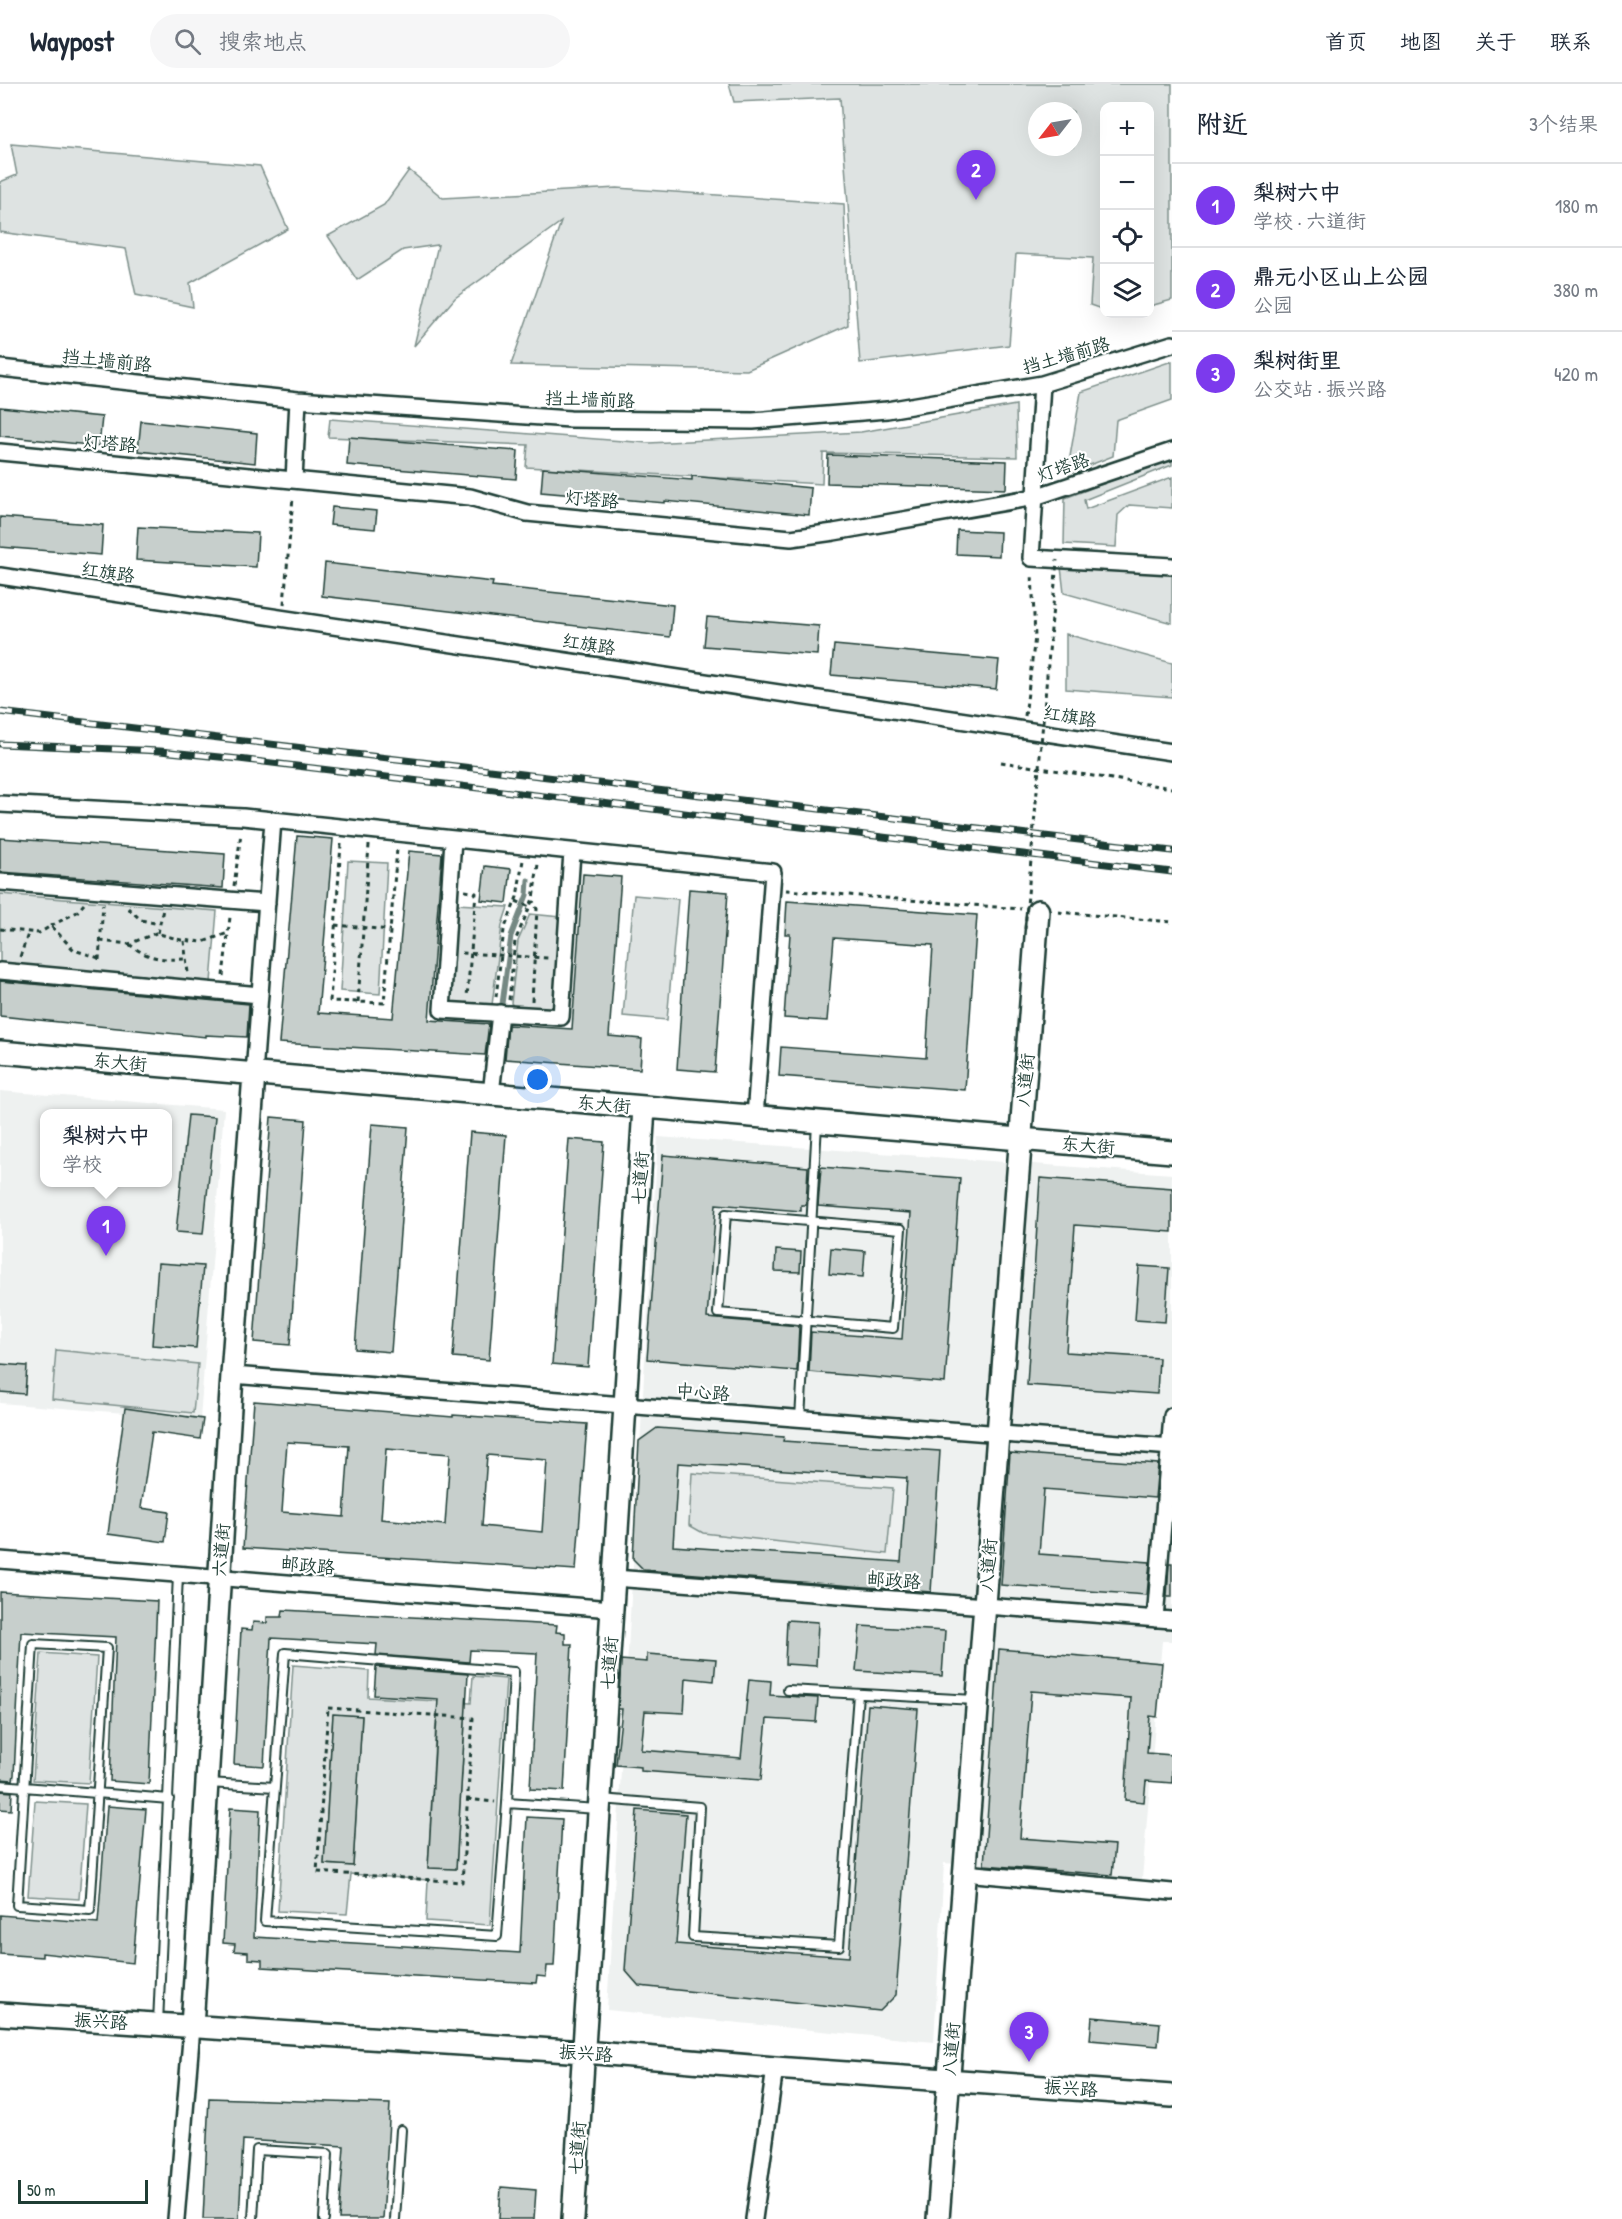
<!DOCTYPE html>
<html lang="zh">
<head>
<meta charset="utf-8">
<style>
  :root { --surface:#fff; --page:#f6f6f7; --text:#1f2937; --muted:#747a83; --line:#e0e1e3; --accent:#7c3aed }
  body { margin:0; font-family:"Patrick Hand","LXGW WenKai TC",sans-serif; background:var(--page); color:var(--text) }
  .controls { position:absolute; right:18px; top:18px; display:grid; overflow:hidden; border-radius:12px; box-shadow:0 6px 24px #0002 }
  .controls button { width:54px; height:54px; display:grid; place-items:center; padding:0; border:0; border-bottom:2px solid var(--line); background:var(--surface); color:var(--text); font:30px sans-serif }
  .compass { position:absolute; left:1028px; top:18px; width:54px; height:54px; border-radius:50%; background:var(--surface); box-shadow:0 6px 24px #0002; rotate:239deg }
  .scale { position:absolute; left:18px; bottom:15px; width:130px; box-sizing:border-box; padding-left:6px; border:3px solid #1f3d34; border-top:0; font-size:16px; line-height:21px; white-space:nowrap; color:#1f3d34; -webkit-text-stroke:4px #fff; paint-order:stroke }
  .you { position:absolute; left:538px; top:996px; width:21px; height:21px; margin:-15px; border:4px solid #fff; border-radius:50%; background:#1a73e8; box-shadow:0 0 0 9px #1a73e833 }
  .badge { display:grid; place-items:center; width:39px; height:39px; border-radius:50%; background:var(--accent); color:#fff; font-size:20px; font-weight:700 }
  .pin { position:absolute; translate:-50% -50px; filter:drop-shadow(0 2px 3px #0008) }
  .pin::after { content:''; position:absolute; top:32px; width:21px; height:18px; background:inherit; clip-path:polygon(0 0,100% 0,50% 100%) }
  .popup { position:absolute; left:40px; top:1025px; width:132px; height:78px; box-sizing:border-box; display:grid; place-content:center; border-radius:12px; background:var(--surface); filter:drop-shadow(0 2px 4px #0005); font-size:20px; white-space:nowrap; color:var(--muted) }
  .popup b { font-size:22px; color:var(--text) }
  .popup::after { content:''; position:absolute; left:50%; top:100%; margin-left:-12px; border:12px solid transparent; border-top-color:var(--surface) }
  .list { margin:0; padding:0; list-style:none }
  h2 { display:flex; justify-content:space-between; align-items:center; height:78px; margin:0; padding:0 24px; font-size:26px }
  h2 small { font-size:20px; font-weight:400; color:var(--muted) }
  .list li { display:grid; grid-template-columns:39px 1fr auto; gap:18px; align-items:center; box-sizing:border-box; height:84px; padding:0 24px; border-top:2px solid var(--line) }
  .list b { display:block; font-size:22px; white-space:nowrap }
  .list p { margin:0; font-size:20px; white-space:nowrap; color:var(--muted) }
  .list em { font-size:20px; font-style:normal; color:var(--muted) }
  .icon { flex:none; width:33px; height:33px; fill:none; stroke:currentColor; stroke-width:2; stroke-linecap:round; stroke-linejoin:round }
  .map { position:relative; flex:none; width:1172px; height:2135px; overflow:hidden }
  header { display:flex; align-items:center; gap:36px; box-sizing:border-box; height:84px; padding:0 30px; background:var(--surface); border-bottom:2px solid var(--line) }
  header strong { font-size:28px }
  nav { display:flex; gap:33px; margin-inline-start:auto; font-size:21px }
  .search { width:420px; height:54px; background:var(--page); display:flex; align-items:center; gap:15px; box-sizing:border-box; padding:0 21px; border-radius:33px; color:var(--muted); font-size:22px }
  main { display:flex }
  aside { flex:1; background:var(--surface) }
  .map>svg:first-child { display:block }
  .built { fill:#eef1f0; fill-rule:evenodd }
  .green { fill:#dee3e2; stroke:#7e908b; stroke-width:1.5; fill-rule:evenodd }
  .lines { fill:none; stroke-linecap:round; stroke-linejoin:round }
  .stream { stroke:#758883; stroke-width:5 }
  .building { fill:#c7cfcc; stroke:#1f3d34; stroke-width:1.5; fill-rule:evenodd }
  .lane-casing { stroke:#1f3d34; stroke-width:12 }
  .street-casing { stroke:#1f3d34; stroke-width:20 }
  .secondary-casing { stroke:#1f3d34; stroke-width:26 }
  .path { stroke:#1f3d34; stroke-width:3; stroke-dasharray:4.5 4.5; stroke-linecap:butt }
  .lane { stroke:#fff; stroke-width:8 }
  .street { stroke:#fff; stroke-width:15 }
  .secondary { stroke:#fff; stroke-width:21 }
  .rail-casing { stroke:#1f3d34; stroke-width:7 }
  .rail { stroke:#fff; stroke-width:4.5; stroke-dasharray:14; stroke-linecap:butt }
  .path-bridge { stroke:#1f3d34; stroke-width:3; stroke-dasharray:4.5 4.5; stroke-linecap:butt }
  .labels { text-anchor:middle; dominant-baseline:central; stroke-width:4.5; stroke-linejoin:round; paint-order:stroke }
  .street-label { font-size:18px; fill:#1f3d34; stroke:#fff }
</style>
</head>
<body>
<header>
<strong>Waypost</strong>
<div class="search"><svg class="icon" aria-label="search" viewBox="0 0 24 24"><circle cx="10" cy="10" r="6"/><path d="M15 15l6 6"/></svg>搜索地点</div>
<nav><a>首页</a><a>地图</a><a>关于</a><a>联系</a></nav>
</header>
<main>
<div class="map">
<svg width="1172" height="2135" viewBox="0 0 1172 2135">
  <rect width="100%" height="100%" fill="#fff"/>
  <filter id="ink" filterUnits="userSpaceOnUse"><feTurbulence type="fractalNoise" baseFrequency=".0167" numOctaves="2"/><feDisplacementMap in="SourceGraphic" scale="12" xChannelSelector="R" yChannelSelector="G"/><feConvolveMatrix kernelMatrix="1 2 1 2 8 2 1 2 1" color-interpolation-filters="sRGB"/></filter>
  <g filter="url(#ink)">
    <path class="built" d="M0,1007L224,1025L200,1335L0,1319ZM45,1030H168V1098H45Z
      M658,1053L1172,1090V1557H1162L1142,1795L944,1779L934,1958L607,1926Z"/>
    <path class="green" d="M729,0H1172V216L1150,222V22H1104V226L1090,221L1093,174L1016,170L1009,261L860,279L840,14L734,18ZM1037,27H1073V63H1037Z
      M11,60L260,82L288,145L190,199L193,223L136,211L126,165L0,148V98L17,91Z
      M409,86L443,114L617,104L844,120L848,241L747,286L511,281L561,138L455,214L414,262L438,161L403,166L357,196L328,152L384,121Z
      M1172,277V316L1116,336L1113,372L1067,390L1081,308Z
      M1016,321L1017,373L823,369L822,400L526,383L528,361L328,353L330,335L649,359L861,348Z
      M1172,374V381L1084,416L1086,425L1172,393V424L1129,421L1118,431L1116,463L1064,460L1065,414Z
      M1061,483L1172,490V539L1064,509Z
      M1066,550L1172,579V613L1066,605Z
      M348,777L387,779L380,910L340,907Z
      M0,810L217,827L211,898L0,882Z
      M634,811L678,815L667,936L623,932Z
      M456,820L508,823L502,841L492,921L449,918Z
      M530,830L561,833L555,925L514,923L511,919L518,857Z
      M56,1266L198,1280L193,1329L52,1315Z
      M692,1389L893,1404L887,1470L703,1449L689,1441Z
      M41,1569L97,1573L89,1699L33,1696Z
      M293,1581L369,1587L368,1613L471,1619L473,1592L506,1595L490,1841L426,1837L428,1796L351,1790L347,1830L278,1827ZM333,1631L362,1632L353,1782L324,1780ZM436,1637L465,1639L456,1785L428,1783Z
      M35,1717L86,1720L79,1815L28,1812Z"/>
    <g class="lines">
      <path class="stream" d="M502,920L511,852L527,811L528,796"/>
    </g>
    <path class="building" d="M0,323L102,333L99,362L0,352Z
      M141,337L257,349L255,379L138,367Z
      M349,353L518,367L516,395L347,381Z
      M828,371L1007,377L1006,405L827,399Z
      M543,384L692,396V392L811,404L809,431L665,417V419L541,408Z
      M332,423L377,427L375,445L330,441Z
      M0,433L103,441L101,471L0,463Z
      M138,443L258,449L256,483L136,476Z
      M957,446L1000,448L999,472L956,470Z
      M325,479L493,498L492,502L673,521L670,553L322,512Z
      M707,533L819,542L817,571L704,562Z
      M834,561L999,576L996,605L831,591Z
      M297,752L333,755L318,929L393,934L409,767L442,770L429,936L489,940L485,971L279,959Z
      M0,754L225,770L223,804L0,788Z
      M485,782L511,785L507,819L481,816Z
      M583,790L621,793L609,952L642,955L640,985L505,975L508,941L572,945Z
      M689,805L728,808L715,988L677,985Z
      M787,817L977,831L965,1006L779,992L781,963L926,974L933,861L834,854L827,937L784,934L790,850H785Z
      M0,897L249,920L247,953L206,951V953L0,932Z
      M188,1031L215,1033L203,1150L176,1148Z
      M271,1033L306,1036L290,1261L254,1258Z
      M372,1040L408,1043L391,1268L355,1265Z
      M470,1048L506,1051L489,1276L453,1273Z
      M569,1055L604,1058L588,1283L552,1280Z
      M663,1071L808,1083L806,1121H801V1127L716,1120L707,1234L799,1242L797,1287L647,1275Z
      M821,1083L960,1094L945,1299L809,1288L811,1248L902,1255L911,1129L818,1122Z
      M1040,1094L1172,1104V1148L1075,1141L1066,1268L1159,1274L1157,1310L1027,1301Z
      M831,1164L865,1167L863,1193L829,1190Z
      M776,1166L801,1168L800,1188L775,1187Z
      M158,1179L203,1182L196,1264L152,1261Z
      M1139,1182L1169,1184L1165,1238L1135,1236Z
      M0,1280L27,1282L25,1310L0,1308Z
      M254,1317L453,1333V1331L587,1340L576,1486L243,1464ZM287,1358L349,1362L344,1433L282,1428ZM386,1365L450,1370L445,1441L381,1435ZM487,1371L547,1376L542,1448L482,1442Z
      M125,1324L203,1335L200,1355L152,1348L141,1424L169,1428L165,1458L108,1450Z
      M657,1344L784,1353L783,1357L940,1367L931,1508L644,1486L633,1475L639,1357ZM678,1379L907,1394L901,1478L673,1462Z
      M1010,1369L1158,1380L1155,1414L1044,1405L1039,1470L1150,1478L1147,1511L1001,1501Z
      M1169,1479H1172V1513H1167Z
      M0,1508L157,1517L149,1700L110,1697L116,1553L21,1548L14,1691L13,1696L0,1695Z
      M283,1526L557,1541L556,1548L565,1549V1560H572L564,1707L530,1705L537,1569L470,1566L469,1578L376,1571L377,1560L271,1554L264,1682L234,1680L241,1545L252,1546L253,1538L267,1539V1533H282Z
      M787,1536L818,1538L816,1582L785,1580Z
      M860,1542L945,1547L942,1592L856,1587Z
      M999,1565L1162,1579L1157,1633L1150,1632L1147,1669L1172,1671V1699L1146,1697L1144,1718L1125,1716L1131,1614L1031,1607L1020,1754L1115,1761L1112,1791L984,1781Z
      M647,1570L716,1575L714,1597L686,1594L684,1629L645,1627L641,1666L741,1674L749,1595L771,1597L770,1611L818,1614L816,1638L767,1635L761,1696L641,1687V1683L616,1681L622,1625H618L621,1576L647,1578Z
      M376,1583L468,1590L456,1785L428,1784L438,1615L374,1611Z
      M868,1621L918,1625L896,1911L880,1927L639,1902L625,1886L637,1726L686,1730L676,1860L849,1873Z
      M333,1630L362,1632L353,1782L324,1780Z
      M0,1707L12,1708L11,1726L0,1725Z
      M107,1722L146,1725L133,1879L42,1869V1873L0,1870V1831L98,1839Z
      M230,1724L260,1726L254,1853L520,1869L527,1733L562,1735L554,1882H547L546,1893L537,1892L536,1899L262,1883V1876L248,1875V1868L234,1867L235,1860L223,1859Z
      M1092,1933L1160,1939L1158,1962L1090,1956Z
      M209,2014L390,2020L383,2135H339L344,2062L243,2056L239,2135H203Z
      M501,2103L536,2106L534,2135H499Z"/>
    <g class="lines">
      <defs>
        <path id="lane" d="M726,1130L901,1145L893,1244L718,1229Z
          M800,1335L817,1040
          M33,1560L107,1564L90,1826L17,1821Z
          M788,1606L975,1616
          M208,1699L275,1703
          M0,1701L169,1715
          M601,1715L700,1723L693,1853L839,1862L858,1610
          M507,1719L514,1588L285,1569L265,1837L497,1852L507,1719L598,1725
          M158,1939L178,1491
          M253,2135L257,2066L328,2070L324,2135
          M395,2135L401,2046"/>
        <path id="street" d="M0,284L298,316L570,335L753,337L887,326L1042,300L1172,260
          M1042,300L1031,474L1172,482
          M0,368L470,413L527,429L791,454L834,448L1035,413L1172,367
          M294,396L298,316
          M0,492L1172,668
          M0,720L243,733L773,788L755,1033
          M453,755L442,926L561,933L572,768
          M0,798L267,819
          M0,887L260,911
          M254,990L273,736
          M491,1010L500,929
          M232,1291L1172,1363
          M0,1476L612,1525
          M614,1494L1172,1536
          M1155,1535L1172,1332
          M964,1789L1172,1808
          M176,2135L192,1943
          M754,2135L775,1984"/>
        <path id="secondary" d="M0,968L1172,1068
          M0,1930L584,1968L775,1984L1172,2012
          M192,1943L232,1291L254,990
          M573,2135L644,1024
          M938,2135L1038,827"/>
      </defs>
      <use href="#lane" class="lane-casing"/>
      <use href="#street" class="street-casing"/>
      <use href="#secondary" class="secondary-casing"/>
      <path class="path" d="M284,520L293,413
        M1025,632L1035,553L1032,489
        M1001,678L1172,704
        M341,760L330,917L384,919L397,765
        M234,802L241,749
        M786,806L1021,825
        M465,807L476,809L467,913
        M516,817L530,823
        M128,824L141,836L159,840
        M1058,828L1172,838
        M335,841L390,846
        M51,842L77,828L84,820
        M0,845L39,849L51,842L74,866L99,874
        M158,849L163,825
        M100,857L129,860L156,849L181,856L203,858L228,849
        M184,857L188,889
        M129,860C149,875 161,876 185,875
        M462,869L548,874
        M20,873L29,847
        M99,876L103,820
        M223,892L230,833
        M496,913L504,846L517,813L523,776
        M509,916L515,857L533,815L538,780
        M532,917L537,825L533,817
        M358,918L369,761
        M328,1624L473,1634L462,1798L317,1788Z
        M467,1715L495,1718"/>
      <use href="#lane" class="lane"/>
      <use href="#street" class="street"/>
      <use href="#secondary" class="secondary"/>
      <defs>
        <path id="rail" d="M0,628L1172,767
          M0,660L160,667L239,675L1172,788"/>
      </defs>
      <use href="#rail" class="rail-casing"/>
      <use href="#rail" class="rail"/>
      <path class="path-bridge" d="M1025,845L1057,476"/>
    </g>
  </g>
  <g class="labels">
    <g class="street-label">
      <text transform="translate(1066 271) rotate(-16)">挡土墙前路</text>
      <text transform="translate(107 276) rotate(6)">挡土墙前路</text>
      <text transform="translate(590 315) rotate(2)">挡土墙前路</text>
      <text transform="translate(110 359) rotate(5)">灯塔路</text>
      <text transform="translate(1063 383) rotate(-19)">灯塔路</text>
      <text transform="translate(592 415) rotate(5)">灯塔路</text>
      <text transform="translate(108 488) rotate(8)">红旗路</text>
      <text transform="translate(589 560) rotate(9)">红旗路</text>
      <text transform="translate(1070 632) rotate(9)">红旗路</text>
      <text transform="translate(120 978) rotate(5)">东大街</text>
      <text transform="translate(1025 996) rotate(-85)">八道街</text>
      <text transform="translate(604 1020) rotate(5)">东大街</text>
      <text transform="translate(1088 1061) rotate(5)">东大街</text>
      <text transform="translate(640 1094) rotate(-86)">七道街</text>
      <text transform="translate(703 1308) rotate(4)">中心路</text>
      <text transform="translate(221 1466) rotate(-86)">六道街</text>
      <text transform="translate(308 1481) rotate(5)">邮政路</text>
      <text transform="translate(988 1481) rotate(-86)">八道街</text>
      <text transform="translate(894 1496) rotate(4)">邮政路</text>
      <text transform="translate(609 1579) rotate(-86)">七道街</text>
      <text transform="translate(101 1937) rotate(4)">振兴路</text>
      <text transform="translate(951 1965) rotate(-86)">八道街</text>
      <text transform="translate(586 1969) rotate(4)">振兴路</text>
      <text transform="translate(1071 2004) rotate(4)">振兴路</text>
      <text transform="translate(577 2064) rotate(-86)">七道街</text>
    </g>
  </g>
</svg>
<div class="controls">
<button>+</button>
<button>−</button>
<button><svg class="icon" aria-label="locate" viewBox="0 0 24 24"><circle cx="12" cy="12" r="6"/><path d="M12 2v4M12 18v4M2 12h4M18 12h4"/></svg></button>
<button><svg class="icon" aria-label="layers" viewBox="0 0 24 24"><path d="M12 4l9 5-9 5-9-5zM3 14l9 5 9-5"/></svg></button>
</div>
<svg class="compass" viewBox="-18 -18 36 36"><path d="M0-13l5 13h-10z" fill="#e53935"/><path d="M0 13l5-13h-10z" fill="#747a83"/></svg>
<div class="scale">50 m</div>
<div class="you"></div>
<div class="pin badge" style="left:106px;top:1172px">1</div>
<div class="popup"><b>梨树六中</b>学校</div>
<div class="pin badge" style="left:976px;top:116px">2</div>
<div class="pin badge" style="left:1029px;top:1978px">3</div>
</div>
<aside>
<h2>附近<small>3个结果</small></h2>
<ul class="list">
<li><span class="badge">1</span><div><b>梨树六中</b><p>学校 · 六道街</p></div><em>180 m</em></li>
<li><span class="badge">2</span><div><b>鼎元小区山上公园</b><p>公园</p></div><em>380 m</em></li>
<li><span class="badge">3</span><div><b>梨树街里</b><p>公交站 · 振兴路</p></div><em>420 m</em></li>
</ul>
</aside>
</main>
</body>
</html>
